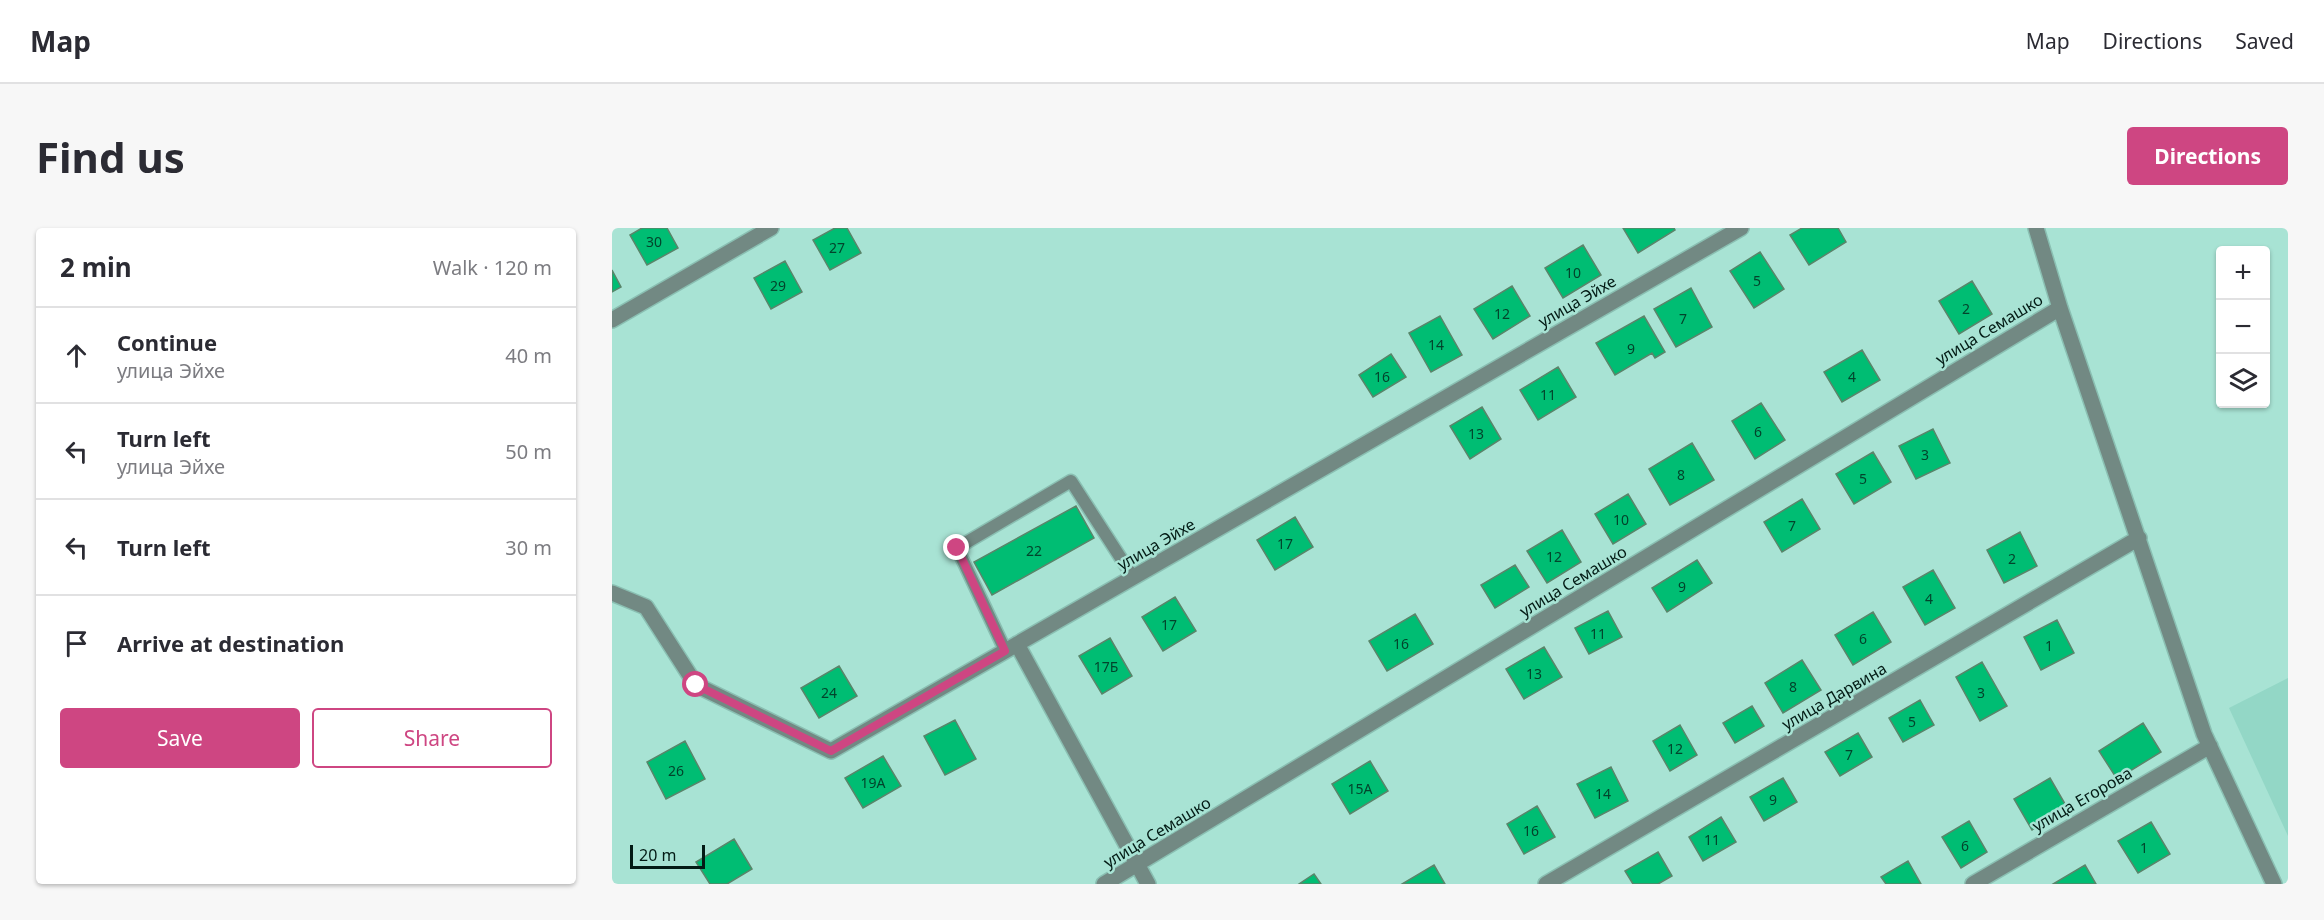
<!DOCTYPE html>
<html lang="en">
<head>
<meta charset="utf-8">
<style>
  :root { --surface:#fff; --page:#f7f7f7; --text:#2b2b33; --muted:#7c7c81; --line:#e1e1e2; --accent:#ce4682 }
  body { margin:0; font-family:"Noto Sans",sans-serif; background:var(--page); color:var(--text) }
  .controls { position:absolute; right:18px; top:18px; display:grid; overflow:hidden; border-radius:6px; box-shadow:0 2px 4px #0004 }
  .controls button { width:54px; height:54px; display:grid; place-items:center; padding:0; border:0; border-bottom:2px solid var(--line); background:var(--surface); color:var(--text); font:30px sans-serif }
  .scale { position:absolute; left:18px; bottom:15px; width:75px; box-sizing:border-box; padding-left:6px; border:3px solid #031b15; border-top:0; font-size:16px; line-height:21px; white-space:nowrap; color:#031b15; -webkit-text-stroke:4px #a8e3d4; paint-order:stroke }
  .stop { position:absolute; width:18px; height:18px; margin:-14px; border:4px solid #ce4682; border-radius:50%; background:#fff }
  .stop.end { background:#ce4682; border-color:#fff; box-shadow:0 2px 6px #0008 }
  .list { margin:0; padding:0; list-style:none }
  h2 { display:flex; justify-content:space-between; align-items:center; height:78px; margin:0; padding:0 24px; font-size:26px }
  h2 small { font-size:20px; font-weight:400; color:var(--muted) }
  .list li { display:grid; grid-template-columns:39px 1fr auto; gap:18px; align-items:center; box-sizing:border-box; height:96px; padding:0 24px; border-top:2px solid var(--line) }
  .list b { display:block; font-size:22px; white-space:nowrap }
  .list p { margin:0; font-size:20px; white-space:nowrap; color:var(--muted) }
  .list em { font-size:20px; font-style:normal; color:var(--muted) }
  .actions { display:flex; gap:12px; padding:18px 24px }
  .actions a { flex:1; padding:14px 0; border:2px solid var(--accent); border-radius:6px; text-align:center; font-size:21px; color:var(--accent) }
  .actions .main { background:var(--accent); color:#fff }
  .icon { flex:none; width:33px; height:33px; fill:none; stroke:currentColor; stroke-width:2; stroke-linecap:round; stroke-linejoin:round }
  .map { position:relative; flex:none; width:1676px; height:656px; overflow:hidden; border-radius:6px }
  header { display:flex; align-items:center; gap:36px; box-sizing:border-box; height:84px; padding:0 30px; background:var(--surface); border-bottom:2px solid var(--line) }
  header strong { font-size:28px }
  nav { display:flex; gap:33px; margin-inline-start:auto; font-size:21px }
  .intro { display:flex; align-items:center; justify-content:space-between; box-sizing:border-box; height:144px; padding:0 36px }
  h1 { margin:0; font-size:42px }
  .button { padding:15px 27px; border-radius:6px; background:var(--accent); color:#fff; font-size:21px; font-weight:700 }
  main { display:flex; gap:36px; padding:0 36px }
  aside { flex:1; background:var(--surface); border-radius:6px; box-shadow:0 2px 4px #0004 }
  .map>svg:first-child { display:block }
  .built { fill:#93d7c6 }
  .building { fill:#00bd73; stroke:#59856a; stroke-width:1.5 }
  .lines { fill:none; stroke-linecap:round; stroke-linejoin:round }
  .service-casing { stroke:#8abfb2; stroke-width:15 }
  .minor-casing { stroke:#8abfb2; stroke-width:18 }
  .service { stroke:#728983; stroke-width:12 }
  .minor { stroke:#728983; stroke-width:15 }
  .route { stroke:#ce4682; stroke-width:8 }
  .labels { text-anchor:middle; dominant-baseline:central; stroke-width:5; stroke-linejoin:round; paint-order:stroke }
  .number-label { font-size:14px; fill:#02442c }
  .street-label { font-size:16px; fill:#031b15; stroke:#a8e3d4 }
</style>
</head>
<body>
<header>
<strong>Map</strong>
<nav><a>Map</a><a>Directions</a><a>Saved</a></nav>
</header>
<div class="intro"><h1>Find us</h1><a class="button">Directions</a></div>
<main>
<aside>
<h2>2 min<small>Walk · 120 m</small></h2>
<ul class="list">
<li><svg class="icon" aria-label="ahead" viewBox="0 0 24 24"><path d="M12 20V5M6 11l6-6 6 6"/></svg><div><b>Continue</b><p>улица Эйхе</p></div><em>40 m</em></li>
<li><svg class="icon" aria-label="left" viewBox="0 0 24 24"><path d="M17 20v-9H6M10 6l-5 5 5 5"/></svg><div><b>Turn left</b><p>улица Эйхе</p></div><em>50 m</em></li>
<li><svg class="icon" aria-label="left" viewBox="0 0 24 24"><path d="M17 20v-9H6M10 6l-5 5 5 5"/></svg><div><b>Turn left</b></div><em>30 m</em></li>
<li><svg class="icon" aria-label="arrive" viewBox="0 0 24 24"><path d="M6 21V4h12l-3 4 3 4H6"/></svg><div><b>Arrive at destination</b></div></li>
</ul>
<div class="actions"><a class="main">Save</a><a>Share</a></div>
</aside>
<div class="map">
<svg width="1676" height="656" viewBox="0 0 1676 656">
  <rect width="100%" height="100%" fill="#a8e3d4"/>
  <path class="built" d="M1676,450V608L1617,480Z"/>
  <path class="building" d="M30,0H55L66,20L35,37L18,7Z
    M223,0H235L249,25L218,42L201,12Z
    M1011,0H1062L1063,2L1026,25Z
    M1190,0H1226L1234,14L1197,37L1178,7Z
    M971,17L989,47L951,70L933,40Z
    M1148,24L1172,61L1142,80L1118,43Z
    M173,33L190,64L159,81L142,50Z
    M0,42L9,59L0,64Z
    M1360,53L1380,86L1347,106L1327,73Z
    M900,58L918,88L881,111L862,81Z
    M1079,60L1100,99L1064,119L1042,81Z
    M828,88L850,127L819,144L797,105Z
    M1032,88L1053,124L1043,130L1040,125L1003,147L984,115Z
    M1250,122L1268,152L1230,174L1212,144Z
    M779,126L794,149L761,169L747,147Z
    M946,139L964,169L926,192L908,162Z
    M1149,175L1173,212L1143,231L1120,193Z
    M870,179L889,211L858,231L838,198Z
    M1321,201L1338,235L1304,251L1287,218Z
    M1080,215L1102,252L1058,277L1037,241Z
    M1261,224L1279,254L1242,276L1224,246Z
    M1016,266L1034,296L1001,316L983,286Z
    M1190,271L1208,301L1170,324L1152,294Z
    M464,278L482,310L380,367L362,334Z
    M683,289L701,319L663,342L645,312Z
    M950,302L969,334L935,355L915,323Z
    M1408,304L1425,338L1392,355L1375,322Z
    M1085,332L1100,355L1055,384L1040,360Z
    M903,337L917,359L883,380L869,357Z
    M1321,342L1343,380L1313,397L1291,359Z
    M563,369L584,403L551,423L530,389Z
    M996,383L1010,409L977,426L963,400Z
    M1261,384L1279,414L1241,437L1223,407Z
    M803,386L821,416L775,443L757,413Z
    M1445,392L1462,425L1429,442L1412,409Z
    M498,410L520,448L490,466L467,428Z
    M932,419L950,449L912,471L894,441Z
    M1190,432L1209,462L1171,485L1153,455Z
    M1370,434L1395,478L1368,493L1344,449Z
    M227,438L245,468L207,490L189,460Z
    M1308,472L1322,497L1291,514L1277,490Z
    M1140,478L1152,498L1123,515L1111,495Z
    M343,492L364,531L333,547L312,508Z
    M1531,495L1549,524L1505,551L1487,523Z
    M1068,497L1085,527L1058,543L1041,513Z
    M1246,505L1260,529L1228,548L1213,524Z
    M73,513L93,551L54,571L35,534Z
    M271,528L289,558L251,580L233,550Z
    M758,533L776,563L738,586L720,556Z
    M999,539L1016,573L983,590L965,556Z
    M1171,550L1185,574L1152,593L1138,569Z
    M1438,550L1456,581L1420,602L1402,571Z
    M925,578L943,609L912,626L895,596Z
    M1109,589L1124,614L1091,633L1077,609Z
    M1357,593L1375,624L1349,640L1330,609Z
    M1539,594L1558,626L1526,645L1506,613Z
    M122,611L140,641L115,656H98L84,634Z
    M1046,624L1060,648L1046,656H1021L1013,643Z
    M1296,633L1309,656H1274L1269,649Z
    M822,637L833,656H790Z
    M1473,637L1484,656H1441Z
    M702,646L709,656H687Z"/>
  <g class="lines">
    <defs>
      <path id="service" d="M393,422L345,320L459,253L521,349"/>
      <path id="minor" d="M1424,0L1448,80L1592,506L1662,656
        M0,92L159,0
        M0,365L34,379L84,457L219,523L1129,0
        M405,416L536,656
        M492,656L1448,80
        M934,656L1527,310
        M1361,656L1598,518"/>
    </defs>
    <use href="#service" class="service-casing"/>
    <use href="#minor" class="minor-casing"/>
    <use href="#service" class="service"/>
    <use href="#minor" class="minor"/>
  </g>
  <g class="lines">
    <path class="route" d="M84,457L219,523L393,423L345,320"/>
  </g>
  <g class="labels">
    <g class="number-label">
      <text x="42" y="13">30</text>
      <text x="225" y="19">27</text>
      <text x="961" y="44">10</text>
      <text x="1145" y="52">5</text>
      <text x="166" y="57">29</text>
      <text x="1354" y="80">2</text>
      <text x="890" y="85">12</text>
      <text x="1071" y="90">7</text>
      <text x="824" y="116">14</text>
      <text x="1019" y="120">9</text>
      <text x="770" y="148">16</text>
      <text x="1240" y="148">4</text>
      <text x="936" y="166">11</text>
      <text x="1146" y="203">6</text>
      <text x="864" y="205">13</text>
      <text x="1313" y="226">3</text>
      <text x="1069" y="246">8</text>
      <text x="1251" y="250">5</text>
      <text x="1009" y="291">10</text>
      <text x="1180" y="297">7</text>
      <text x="673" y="315">17</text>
      <text x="422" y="322">22</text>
      <text x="942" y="328">12</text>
      <text x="1400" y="330">2</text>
      <text x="1070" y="358">9</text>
      <text x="1317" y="370">4</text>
      <text x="557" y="396">17</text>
      <text x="986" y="405">11</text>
      <text x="1251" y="410">6</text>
      <text x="789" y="415">16</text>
      <text x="1437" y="417">1</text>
      <text x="494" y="438">17Б</text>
      <text x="922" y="445">13</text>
      <text x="1181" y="458">8</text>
      <text x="217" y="464">24</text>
      <text x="1369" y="464">3</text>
      <text x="1300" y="493">5</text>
      <text x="1063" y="520">12</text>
      <text x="1237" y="526">7</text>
      <text x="64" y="542">26</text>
      <text x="261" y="554">19А</text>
      <text x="748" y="560">15А</text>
      <text x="991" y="565">14</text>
      <text x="1161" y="571">9</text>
      <text x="919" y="602">16</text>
      <text x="1100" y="611">11</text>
      <text x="1353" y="617">6</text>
      <text x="1532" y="619">1</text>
    </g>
    <g class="street-label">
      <text transform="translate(965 73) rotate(-30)">улица Эйхе</text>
      <text transform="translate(1377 101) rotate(-31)">улица Семашко</text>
      <text transform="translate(544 316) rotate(-30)">улица Эйхе</text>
      <text transform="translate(961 353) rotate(-31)">улица Семашко</text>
      <text transform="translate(1222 468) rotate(-30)">улица Дарвина</text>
      <text transform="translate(1470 571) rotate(-30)">улица Егорова</text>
      <text transform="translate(545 604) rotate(-31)">улица Семашко</text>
    </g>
  </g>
</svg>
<div class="controls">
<button>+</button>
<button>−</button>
<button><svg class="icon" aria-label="layers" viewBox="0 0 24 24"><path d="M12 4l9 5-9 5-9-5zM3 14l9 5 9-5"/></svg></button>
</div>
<div class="scale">20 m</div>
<div class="stop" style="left:84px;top:457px"></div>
<div class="stop end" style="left:345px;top:320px"></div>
</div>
</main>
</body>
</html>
